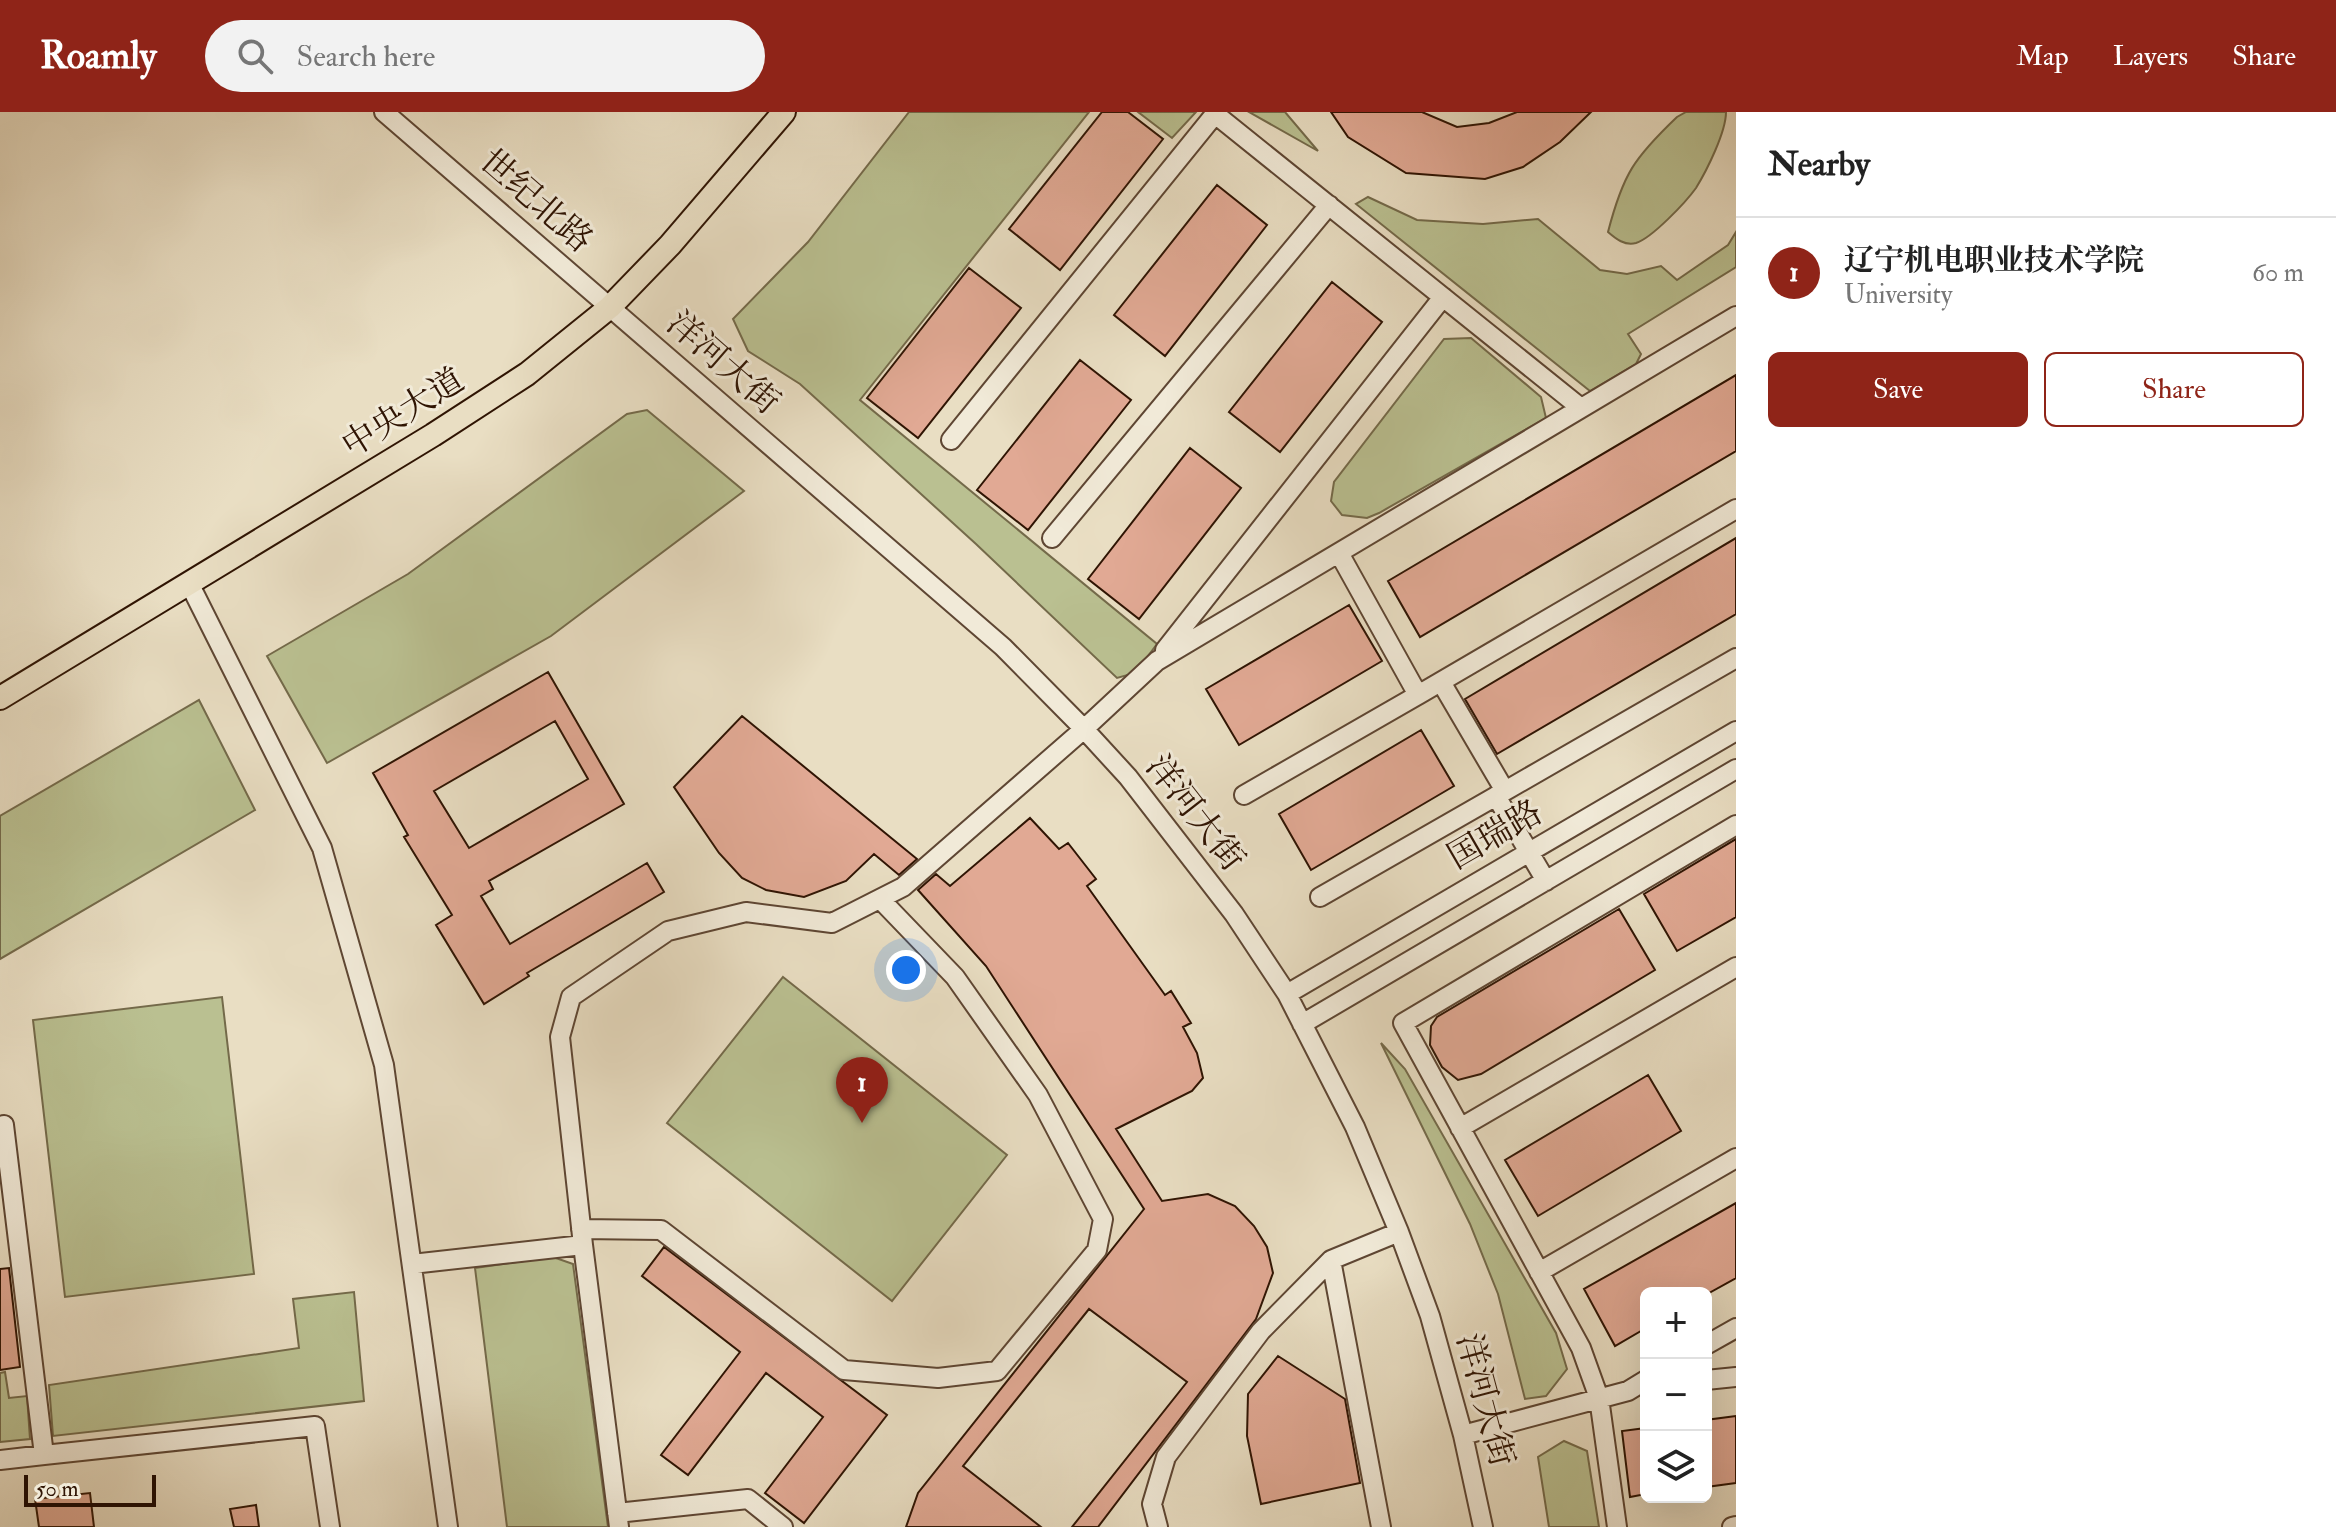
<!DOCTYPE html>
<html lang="en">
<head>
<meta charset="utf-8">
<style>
  :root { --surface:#fff; --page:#f2f2f2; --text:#222; --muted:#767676; --line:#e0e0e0; --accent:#8f2418 }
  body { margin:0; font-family:"IM FELL Double Pica","Noto Serif SC",serif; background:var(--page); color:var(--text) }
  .controls { position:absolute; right:24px; bottom:24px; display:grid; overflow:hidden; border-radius:12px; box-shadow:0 8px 32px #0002 }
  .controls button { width:72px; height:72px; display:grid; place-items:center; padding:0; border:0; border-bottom:2px solid var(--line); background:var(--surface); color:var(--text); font:40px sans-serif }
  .scale { position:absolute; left:24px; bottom:20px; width:132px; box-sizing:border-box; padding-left:8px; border:4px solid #2f1403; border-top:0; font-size:22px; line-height:28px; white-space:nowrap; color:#2f1403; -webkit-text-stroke:6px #f1ead8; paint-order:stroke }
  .you { position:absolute; left:906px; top:858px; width:28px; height:28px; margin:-20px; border:6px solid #fff; border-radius:50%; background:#1a73e8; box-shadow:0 0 0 12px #1a73e833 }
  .badge { display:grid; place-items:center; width:52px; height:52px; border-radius:50%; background:var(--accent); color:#fff; font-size:26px; font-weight:700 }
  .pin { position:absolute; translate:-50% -66px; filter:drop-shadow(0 2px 4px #0008) }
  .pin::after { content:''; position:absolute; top:42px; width:28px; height:24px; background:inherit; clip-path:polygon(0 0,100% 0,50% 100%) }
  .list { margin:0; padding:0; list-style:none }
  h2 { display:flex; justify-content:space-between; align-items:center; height:104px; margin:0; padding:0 32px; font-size:34px }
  h2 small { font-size:26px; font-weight:400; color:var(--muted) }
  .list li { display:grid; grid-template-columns:52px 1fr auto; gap:24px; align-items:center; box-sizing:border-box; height:112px; padding:0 32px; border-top:2px solid var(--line) }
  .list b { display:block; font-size:30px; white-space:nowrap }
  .list p { margin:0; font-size:26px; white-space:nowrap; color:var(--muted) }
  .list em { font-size:26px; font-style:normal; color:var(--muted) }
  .actions { display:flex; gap:16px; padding:24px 32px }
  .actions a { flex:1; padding:18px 0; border:2px solid var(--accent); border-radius:12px; text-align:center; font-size:28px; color:var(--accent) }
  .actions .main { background:var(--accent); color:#fff }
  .icon { flex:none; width:44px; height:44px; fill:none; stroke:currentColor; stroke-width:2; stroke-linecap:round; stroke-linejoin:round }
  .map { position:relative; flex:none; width:1736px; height:1415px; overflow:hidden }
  header { display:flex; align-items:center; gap:48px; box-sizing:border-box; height:112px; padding:0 40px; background:var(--accent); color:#fff }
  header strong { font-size:38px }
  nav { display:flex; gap:44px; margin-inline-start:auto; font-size:28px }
  .search { width:560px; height:72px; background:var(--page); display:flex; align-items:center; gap:20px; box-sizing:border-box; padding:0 28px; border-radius:44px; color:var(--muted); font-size:30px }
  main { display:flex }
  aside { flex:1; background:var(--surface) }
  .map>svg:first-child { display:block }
  .green { fill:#bac091; stroke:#746a4a; stroke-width:2 }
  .building { fill:#e1a994; stroke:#2f1403; stroke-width:2; fill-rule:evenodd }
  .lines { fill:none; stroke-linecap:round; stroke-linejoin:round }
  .minor-casing { stroke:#5e4633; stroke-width:22 }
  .major-casing { stroke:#2f1403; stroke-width:26 }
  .minor { stroke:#f1ead8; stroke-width:18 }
  .major { stroke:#e9dec3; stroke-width:22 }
  .labels { text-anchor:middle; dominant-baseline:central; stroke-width:6; stroke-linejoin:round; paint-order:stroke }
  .street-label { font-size:34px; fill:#2f1403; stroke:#f1ead8 }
</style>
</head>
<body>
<header>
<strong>Roamly</strong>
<div class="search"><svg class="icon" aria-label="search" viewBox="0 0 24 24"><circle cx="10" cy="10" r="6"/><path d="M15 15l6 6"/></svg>Search here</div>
<nav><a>Map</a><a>Layers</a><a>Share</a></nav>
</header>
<main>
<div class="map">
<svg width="1736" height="1415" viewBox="0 0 1736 1415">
  <rect width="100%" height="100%" fill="#e9dec3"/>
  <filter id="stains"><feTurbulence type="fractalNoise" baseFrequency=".0025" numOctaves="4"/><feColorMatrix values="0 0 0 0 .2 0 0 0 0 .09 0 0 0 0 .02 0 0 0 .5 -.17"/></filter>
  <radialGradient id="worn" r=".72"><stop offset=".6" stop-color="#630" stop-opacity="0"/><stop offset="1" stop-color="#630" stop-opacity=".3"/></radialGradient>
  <path class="green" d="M909,0H1089L860,288L1157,532L1135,561L1117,566L976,432L800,272L748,239L733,207L808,130Z
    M1138,0H1196L1172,26Z
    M1249,0H1285L1318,39Z
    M1686,0H1726C1726,20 1707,58 1696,76C1686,90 1652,126 1636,131C1625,134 1616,127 1608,120C1623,62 1634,46 1677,5Z
    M1368,85L1417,108L1483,112L1538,107L1600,158L1627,162L1661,154L1677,168L1728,133L1736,120V155L1628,222L1641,242L1636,252L1590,279L1356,92Z
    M1471,226L1541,285L1546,306L1379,401L1367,406L1342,403L1331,389L1334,370L1444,227Z
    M647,298L744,379L551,524L327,651L267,544L408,462L627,302Z
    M199,588L255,698L0,847V704Z
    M783,865L1007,1043L892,1189L667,1011Z
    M222,885L254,1162L65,1185L33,908Z
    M1381,931L1405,957L1556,1221L1567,1257L1546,1284L1525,1287L1498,1182L1470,1112Z
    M553,1145L573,1152L608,1415H507L475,1156Z
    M354,1180L364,1289L53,1324L49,1273L299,1236L293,1187Z
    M5,1260L9,1286L27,1284L30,1327L0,1330V1261Z
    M1564,1329L1587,1339L1599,1415H1549L1538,1345Z"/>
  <path class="building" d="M1102,0H1128L1163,27L1060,158L1009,117Z
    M1331,0H1422L1457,15L1489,11L1517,0H1591L1560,30L1523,55L1485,67L1406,61L1348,25Z
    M1217,73L1267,113L1165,244L1114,203Z
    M969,156L1021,196L918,326L867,286Z
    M1332,170L1382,210L1280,340L1229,300Z
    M1080,248L1131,288L1028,418L977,378Z
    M1736,263V339L1420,525L1388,469Z
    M1190,336L1241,376L1139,507L1088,467Z
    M1736,426V502L1497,642L1465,587Z
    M1349,493L1382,549L1239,633L1206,577Z
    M548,560L624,692L489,769L493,777L481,784L510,832L647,751L664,780L527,861L529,864L484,892L436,813L452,803L404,725L408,723L373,661ZM555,609L588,667L469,736L434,679Z
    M742,604L917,747L899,763L874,742L846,769L804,785L766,778L742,766L719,741L674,675Z
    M1421,618L1454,674L1311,758L1279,702Z
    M1030,706L1059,737L1068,731L1096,767L1087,774L1165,883L1171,879L1191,911L1183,915L1197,941L1203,966L1192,979L1116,1017L1162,1089L1208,1082L1235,1094L1254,1114L1267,1135L1273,1161L1256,1207L1098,1415H1072L1187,1270L1089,1197L963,1354L1041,1415H906L918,1381L1144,1097L986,854L918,778L936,762L950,774Z
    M1736,727V805L1677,839L1644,782Z
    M1619,797L1655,858L1481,962L1458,968L1442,955L1430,933L1431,914L1437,905Z
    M1648,963L1681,1019L1538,1104L1505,1048Z
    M1736,1091V1166L1709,1181H1646V1216L1615,1234L1584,1177Z
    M664,1135L887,1303L804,1411L765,1381L823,1305L766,1261L688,1363L661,1343L740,1240L642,1164Z
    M9,1156L20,1255L0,1258V1157Z
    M1278,1244L1345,1287L1360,1371L1261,1392L1247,1324L1248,1282Z
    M1736,1304V1371L1706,1375V1308Z
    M1646,1316V1382L1630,1385L1622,1319Z
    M90,1381L94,1415H39L35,1387Z
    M256,1393L259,1415H234L230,1397Z"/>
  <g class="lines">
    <defs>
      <path id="minor" d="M384,0L1003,535L1084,617L1128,665L1234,802L1287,882L1355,1015L1399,1120L1430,1204L1463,1323L1483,1415
        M951,328L1215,2L1581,296
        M1052,426L1329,93
        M190,473L322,736L384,953L448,1415
        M1165,538L1443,185
        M1418,583L1736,397
        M1505,679L1736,546
        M1244,683L1418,583L1339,441
        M1496,684L1546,769
        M1320,785L1505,679L1441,570
        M1287,882L1736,619
        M1302,912L1736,657
        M0,1014L4,1013L44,1343L315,1314L330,1415
        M1460,1016L1736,855
        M581,1117L661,1118L844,1258L938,1266L997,1259L1097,1138L1103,1107L1038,983L955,865L880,787
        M583,1133L560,925L571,885L668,819L746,800L832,811L903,775L1084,617L1157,549L1736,204
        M412,1152L583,1133L619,1415
        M1539,1160L1736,1046
        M1706,1233L1736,1216
        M1706,1268L1736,1265
        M1463,1323L1628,1279L1646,1268
        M0,1348L44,1343
        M617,1401L748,1387L783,1415
        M1158,1415L1152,1392L1166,1345L1261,1219L1331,1148
        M1381,1415L1331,1148L1399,1120
        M1617,1415L1599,1286L1581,1236L1403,911L1736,713
        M1732,1415L1736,1414"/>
      <path id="major" d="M0,586L433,323L527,262L610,195L670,133L784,0"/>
    </defs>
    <use href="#minor" class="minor-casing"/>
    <use href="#major" class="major-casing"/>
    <use href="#minor" class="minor"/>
    <use href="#major" class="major"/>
  </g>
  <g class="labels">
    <g class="street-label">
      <text transform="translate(536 89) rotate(41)">世纪北路</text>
      <text transform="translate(723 251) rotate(41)">洋河大街</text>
      <text transform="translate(403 301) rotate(-32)">中央大道</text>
      <text transform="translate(1195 701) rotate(52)">洋河大街</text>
      <text transform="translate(1495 723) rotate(-30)">国瑞路</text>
      <text transform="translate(1485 1288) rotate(75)">洋河大街</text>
    </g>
  </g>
  <rect width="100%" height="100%" filter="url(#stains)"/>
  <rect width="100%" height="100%" fill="url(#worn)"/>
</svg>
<div class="controls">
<button>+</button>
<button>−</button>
<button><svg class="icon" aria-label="layers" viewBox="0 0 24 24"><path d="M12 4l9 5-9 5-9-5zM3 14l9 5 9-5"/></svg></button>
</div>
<div class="scale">50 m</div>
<div class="you"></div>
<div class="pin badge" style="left:862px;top:1011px">1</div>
</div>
<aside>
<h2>Nearby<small></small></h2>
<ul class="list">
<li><span class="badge">1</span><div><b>辽宁机电职业技术学院</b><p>University</p></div><em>60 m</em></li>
</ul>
<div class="actions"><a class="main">Save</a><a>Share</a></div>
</aside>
</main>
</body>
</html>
